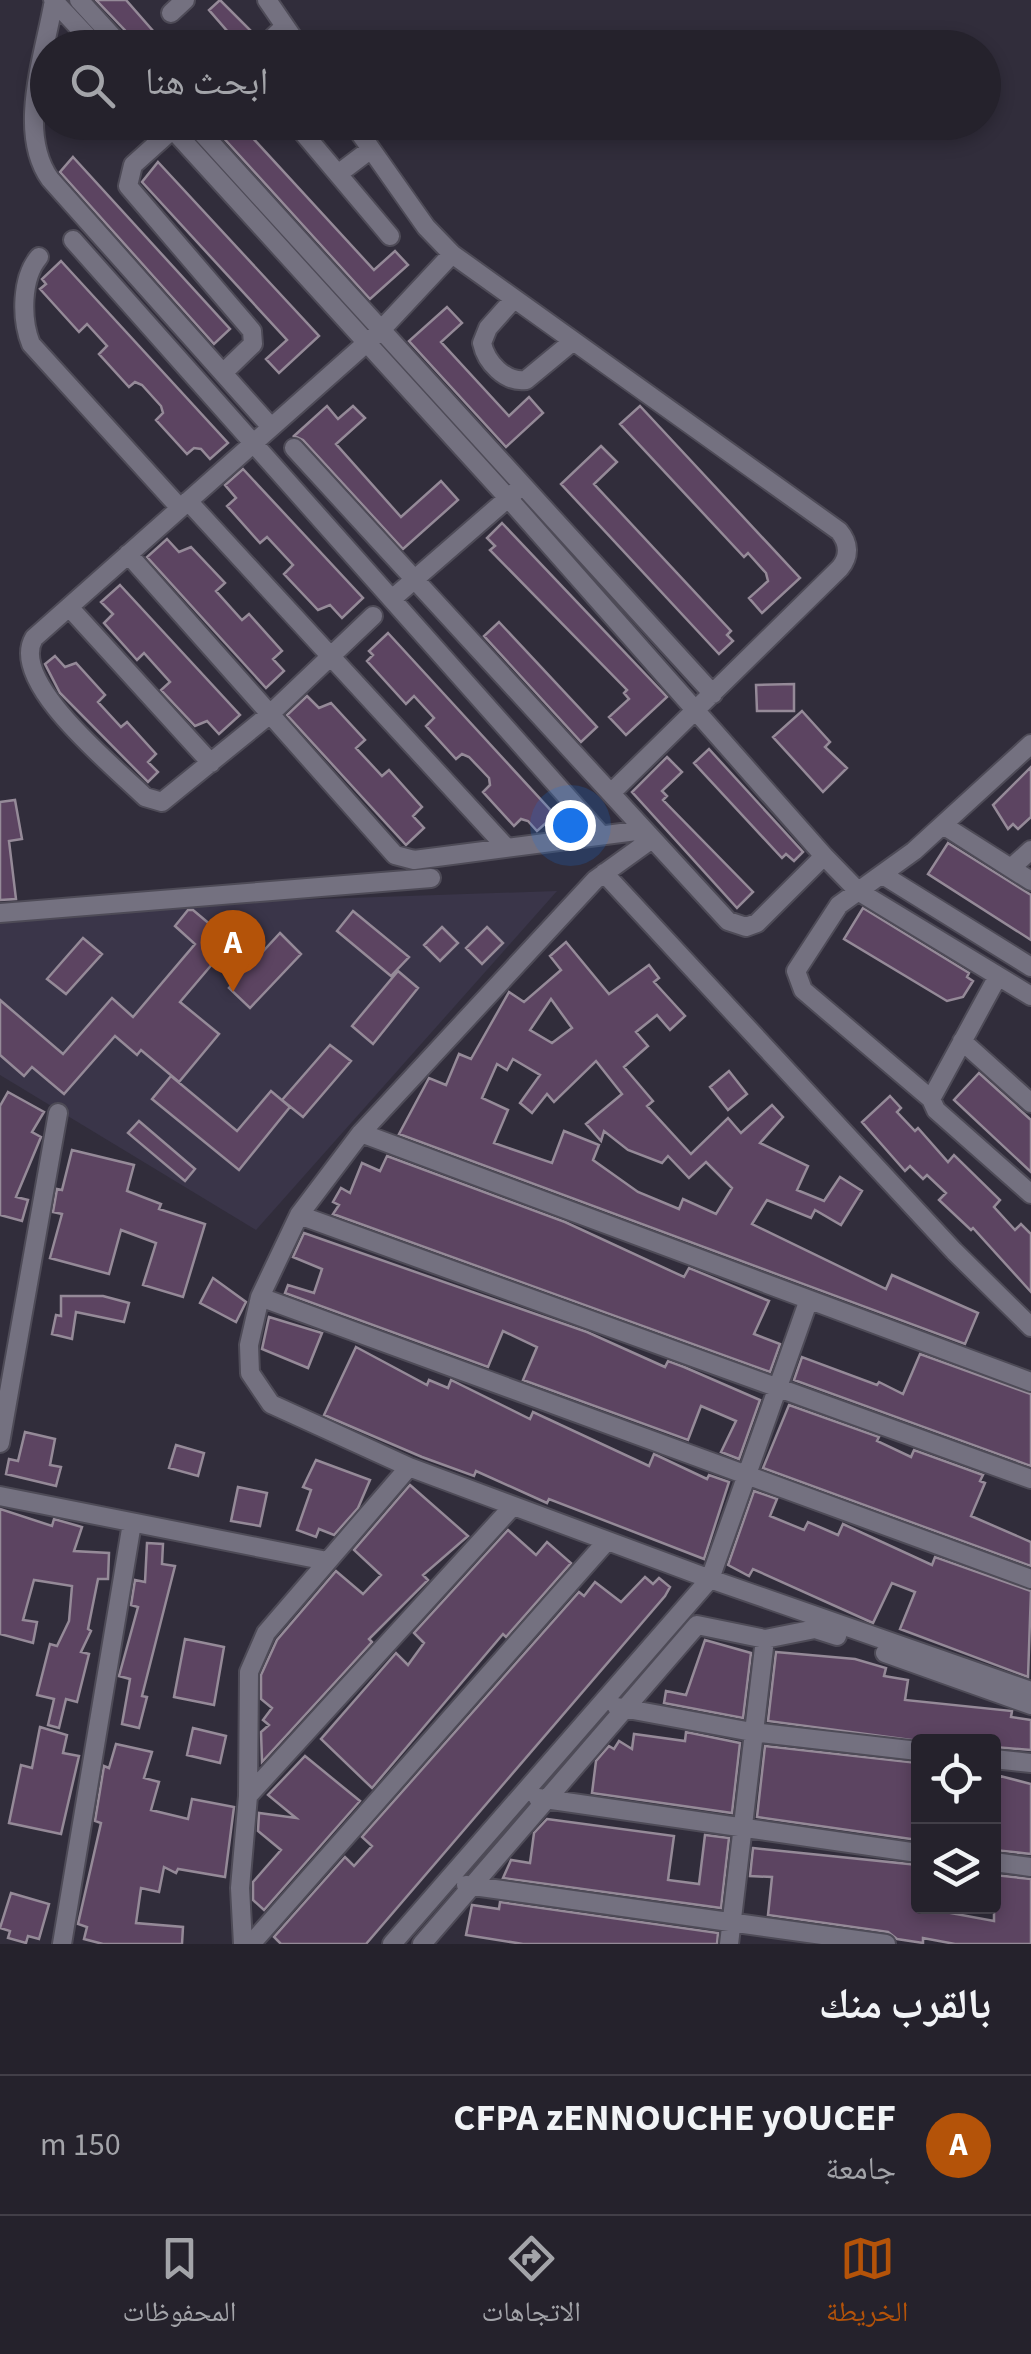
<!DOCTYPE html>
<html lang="ar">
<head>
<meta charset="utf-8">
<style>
  :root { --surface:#25222c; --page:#312f38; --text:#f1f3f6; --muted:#a3a4a9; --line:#423f48; --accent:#b45309 }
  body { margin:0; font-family:"Source Sans 3","Noto Naskh Arabic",sans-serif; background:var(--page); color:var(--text); direction:rtl }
  .controls { position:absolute; right:30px; bottom:30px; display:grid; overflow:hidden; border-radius:10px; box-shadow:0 5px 15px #0003 }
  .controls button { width:90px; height:90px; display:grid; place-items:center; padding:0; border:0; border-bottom:2px solid var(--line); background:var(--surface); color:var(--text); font:50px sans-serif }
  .you { position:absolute; left:570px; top:825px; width:35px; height:35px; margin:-25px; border:8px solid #fff; border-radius:50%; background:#1a73e8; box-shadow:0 0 0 15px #1a73e833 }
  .badge { display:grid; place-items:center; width:65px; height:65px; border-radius:50%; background:var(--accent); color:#fff; font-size:32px; font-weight:700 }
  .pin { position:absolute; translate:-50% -82px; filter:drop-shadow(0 2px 5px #0008) }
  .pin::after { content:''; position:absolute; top:52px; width:35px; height:30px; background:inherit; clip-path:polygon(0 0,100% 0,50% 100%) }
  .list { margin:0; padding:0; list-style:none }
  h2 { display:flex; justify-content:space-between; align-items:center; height:130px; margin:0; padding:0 40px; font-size:42px }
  h2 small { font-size:32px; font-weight:400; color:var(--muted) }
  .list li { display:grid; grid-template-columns:65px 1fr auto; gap:30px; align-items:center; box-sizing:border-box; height:140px; padding:0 40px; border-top:2px solid var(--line) }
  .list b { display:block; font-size:38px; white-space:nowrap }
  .list p { margin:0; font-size:32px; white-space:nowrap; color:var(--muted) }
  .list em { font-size:32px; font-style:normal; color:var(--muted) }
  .icon { flex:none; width:55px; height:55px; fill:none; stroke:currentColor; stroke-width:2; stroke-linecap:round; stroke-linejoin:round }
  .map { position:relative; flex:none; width:1031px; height:1944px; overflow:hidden; direction:ltr }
  .search { position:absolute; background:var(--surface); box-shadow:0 5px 15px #0003; left:30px; right:30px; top:30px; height:110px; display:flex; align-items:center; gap:25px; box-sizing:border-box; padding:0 35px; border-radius:55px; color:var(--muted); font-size:38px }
  .sheet { height:270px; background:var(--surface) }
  nav { display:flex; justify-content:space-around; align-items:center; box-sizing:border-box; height:140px; border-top:2px solid var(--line); background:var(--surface); font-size:28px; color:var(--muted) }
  nav a { display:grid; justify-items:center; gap:5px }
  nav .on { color:var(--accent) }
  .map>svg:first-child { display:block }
  .built { fill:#3a3549 }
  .building { fill:#5c4461; stroke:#958a98; stroke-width:2.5; fill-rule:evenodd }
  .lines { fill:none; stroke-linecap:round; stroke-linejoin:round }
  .minor-casing { stroke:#4e4b57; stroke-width:22 }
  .minor { stroke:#747180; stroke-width:18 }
</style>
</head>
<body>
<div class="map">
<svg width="1031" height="1944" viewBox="0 0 1031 1944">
  <rect width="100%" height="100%" fill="#312d3b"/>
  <path class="built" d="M557,891L256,1230L0,1075V910Z"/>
  <path class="building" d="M96,0H126L168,48H142Z
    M220,0L256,36L243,48H211L228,32L209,10Z
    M209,122H238L374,270L395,251L408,265L370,299Z
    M73,157L230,329L214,344L60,172Z
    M158,162L319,336L279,373L266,359L287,340L142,182Z
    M61,261L228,443L210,459L201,449L194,448L187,454L156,420L163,413L161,406L142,385L135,382L129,387L99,354L107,346L87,324L79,332L40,289L46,284L42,279Z
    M447,307L462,323L441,342L509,416L529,397L543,413L506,447L409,341Z
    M327,406L338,419L353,406L365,418L336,444L401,517L441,481L458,500L403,549L303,440L294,436Z
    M640,406L800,578L762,613L749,598L768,581L766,573L748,553L744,557L620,424Z
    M601,446L617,462L594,484L731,631L727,635L733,641L719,654L561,484Z
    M243,469L363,598L342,618L330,605L318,610L284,574L293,565L267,537L260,543L227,506L236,498L225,485Z
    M502,523L667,697L626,735L609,717L629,699L624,693L627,690L490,550L495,546L487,538Z
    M167,539L179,552L191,547L225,583L216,591L242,620L249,614L282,651L273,659L284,671L266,688L147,557Z
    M120,585L240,715L219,734L207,721L195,726L161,690L170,682L144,653L137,660L104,623L113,614L101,602Z
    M499,622L597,727L581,742L484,636Z
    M388,633L555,815L537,831L528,821L521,819L514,826L483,792L490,785L489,778L469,757L462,754L456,759L426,726L434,718L414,696L406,704L367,661L373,655L369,651Z
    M55,656L65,667L76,663L105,695L98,702L121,727L127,722L156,754L148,762L158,772L148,782L60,693L45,664Z
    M794,684V711H757L756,685Z
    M307,696L319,708L331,703L365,740L356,748L382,776L389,770L422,807L413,816L424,828L406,845L287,715Z
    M802,711L830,742L825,747L847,768L823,792L773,737Z
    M709,749L803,852L794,861L786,854L782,858L694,763Z
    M667,757L682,772L662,791L667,796L663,800L753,892L737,908L632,792Z
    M1031,767V817L1018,829L1013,824L1008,829L993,805Z
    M15,800L22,839L9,841L16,899L0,900V802Z
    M948,843L1031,895V940L928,874Z
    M863,908L969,973L967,977L973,981L963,997L947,1001L844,939Z
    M188,910H193L231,942L180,1002L219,1034L179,1082L141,1050L137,1055L115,1036L64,1094L32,1067L24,1076L0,1055V1000L63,1054L112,998L133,1017L195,944L175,926Z
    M353,911L409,957L391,976L337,931Z
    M442,927L458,943L440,961L424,945Z
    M487,927L503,943L482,964L466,948Z
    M280,933L301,954L250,1008L229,988Z
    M83,938L102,954L66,994L47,979Z
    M566,942L609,994L649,965L659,978L654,982L685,1016L670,1030L657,1015L636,1032L648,1046L624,1067L653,1101L647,1106L691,1154L728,1118L741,1133L772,1105L783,1117L760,1143L808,1166L797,1190L824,1201L840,1177L862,1191L841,1225L815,1210L811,1218L767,1200L752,1224L886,1289L892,1275L978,1313L965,1344L399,1134L429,1078L446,1085L459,1054L471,1059L509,992L524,1002L561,970L550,956ZM551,999L572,1028L552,1043L530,1030ZM513,1059L540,1075L520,1103L532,1113L547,1094L554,1102L596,1061L622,1094L586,1124L601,1141L604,1131L628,1150L662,1163L668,1156L689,1178L706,1162L732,1188L716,1214L683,1199L679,1209L638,1192L593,1160L599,1145L564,1131L552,1163L494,1143L508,1110L482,1098L497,1064L507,1070Z
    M398,971L418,988L373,1044L352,1026Z
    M330,1045L351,1061L303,1117L282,1100Z
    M729,1071L747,1094L728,1110L710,1087Z
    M979,1073L1031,1120V1172L954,1100Z
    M171,1076L237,1131L271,1091L290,1107L239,1170L152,1099Z
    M8,1092L44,1112L32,1132L41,1137L16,1197L28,1200L22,1221L0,1215V1106Z
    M890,1096L901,1108L897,1112L915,1131L918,1128L948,1162L954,1155L1000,1200L994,1207L1015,1230L1021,1224L1031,1234V1292L973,1228L971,1230L939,1200L946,1193L927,1175L923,1179L910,1166L905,1171L862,1122Z
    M139,1121L195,1169L185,1181L128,1133Z
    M72,1150L134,1165L127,1191L161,1204L159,1209L205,1224L183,1297L143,1285L156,1243L121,1230L109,1274L50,1258L62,1214L53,1212L57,1189L62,1190Z
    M387,1156L565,1222L684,1277L689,1268L769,1301L754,1334L780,1344L770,1372L333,1214L339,1205L333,1202L341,1188L350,1193L362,1163L380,1171Z
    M304,1233L587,1332L665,1367L668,1361L684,1367L760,1400L739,1459L721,1452L736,1421L701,1406L688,1440L523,1380L537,1347L503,1331L488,1367L285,1293L288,1285L314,1293L322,1269L293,1257Z
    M213,1278L246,1302L236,1322L200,1303Z
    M61,1296H103L129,1303L124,1322L76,1312L72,1339L52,1334L56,1315L61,1316Z
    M269,1317L322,1333L308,1368L262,1349Z
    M356,1347L427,1385L429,1380L448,1388L451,1380L530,1419L533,1412L649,1466L654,1454L707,1479L709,1475L729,1482L704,1559L549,1499L547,1503L476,1471L474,1476L422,1457L324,1415Z
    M920,1354L1031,1394V1466L794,1380L802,1357L877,1385L879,1382L903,1394Z
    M789,1405L879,1437L877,1441L911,1457L914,1450L983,1475L980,1481L985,1483L971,1516L1031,1542V1566L763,1468Z
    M25,1432L55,1439L50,1465L61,1467L56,1486L6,1474L9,1459L18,1461Z
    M176,1445L204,1453L198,1476L169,1468Z
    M316,1460L370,1480L358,1508L334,1535L319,1529L316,1537L297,1530L311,1490L303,1487Z
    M410,1485L468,1536L423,1575L428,1580L369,1639L372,1642L262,1762L261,1732L269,1725L263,1720L272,1708L261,1699V1675L277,1640L336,1571L363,1594L381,1575L354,1550Z
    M238,1487L267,1493L260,1526L231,1521Z
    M754,1491L777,1499L770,1516L804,1530L808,1522L838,1535L843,1524L932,1565L935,1557L1031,1591L1028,1677L900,1629L915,1592L892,1583L873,1623L753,1569L749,1576L728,1565Z
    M0,1509L52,1526L54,1519L82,1527L74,1551L109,1553L108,1579H98L88,1629L91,1631L81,1652L89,1654L77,1702L66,1699L59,1728L48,1725L54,1699L37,1695L50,1644L57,1646L69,1621L72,1586L34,1580L23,1620L37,1622L33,1643L0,1634Z
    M508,1530L536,1555L547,1542L571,1563L506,1637L503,1634L372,1788L321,1739L396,1653L408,1665L424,1643L414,1633Z
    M147,1543L163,1544L162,1564L175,1566L142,1696L147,1697L139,1728L122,1724L130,1679L119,1676L138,1607L131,1605L135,1580L145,1582Z
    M645,1577L653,1584L659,1578L670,1587L665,1596L366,1944H281L274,1937L345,1857L354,1866L372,1846L362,1837L579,1592L584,1596L595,1582L621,1602Z
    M185,1639L224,1647L214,1705L174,1697Z
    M705,1640L751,1653L743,1718L664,1703L666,1691L686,1695Z
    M776,1652L855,1659L886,1668L884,1676L908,1680L905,1700L1012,1711L1011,1717L1031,1720V1750L994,1747V1742H926L768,1721Z
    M40,1727L67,1735L63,1753L79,1756L61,1834L9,1823L21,1765L32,1768Z
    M193,1728L226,1736L220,1763L187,1755Z
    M686,1732L740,1743L732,1813L592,1793L596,1761L609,1746L614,1749L619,1741L632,1749L634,1734L685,1741Z
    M116,1744L152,1752L144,1778L159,1782L151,1810L188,1819L192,1799L234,1807L225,1877L178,1869L176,1873L164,1867L159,1892L141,1888L136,1923L183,1927L182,1944H103L84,1939L87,1927L78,1924L101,1823L95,1821L104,1766L109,1768Z
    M765,1746L918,1763V1840L757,1817Z
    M305,1756L360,1801L264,1910L253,1900V1882L281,1850L258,1831L259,1813L296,1818L268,1795Z
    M1000,1776L1031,1784V1854L994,1850V1781L998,1782Z
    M547,1819L674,1836L668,1880L699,1884L705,1835L729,1838L721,1908L503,1878L511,1860L530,1863L534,1833Z
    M753,1848L918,1865V1907L994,1921V1875L1031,1879V1944H955L923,1938V1943L897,1939L888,1932L768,1915L772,1877L750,1876Z
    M11,1893L49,1904L39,1939L28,1936L26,1943L8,1938L10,1931L0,1928Z
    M500,1902L718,1933L717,1944H523L466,1935L472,1905L499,1909Z"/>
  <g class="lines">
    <defs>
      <path id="minor" d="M53,0L98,48
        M54,0C45,54 16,131 50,179L271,427
        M79,0L123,48
        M267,0L300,48
        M171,13L185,0
        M262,48L285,26
        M166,122L508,498L824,856L757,923L746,927L728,921L294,448
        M192,122L713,694
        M294,122L390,236
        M352,122L426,227L452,254L839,531C849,543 850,556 840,568L611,793
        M173,129L133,165L128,186L252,331L253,344L223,373
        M338,174L371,149
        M73,240L601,835
        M39,257C21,278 21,319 31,344L180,508
        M513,300L488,328L482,343C486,362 505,383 526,380L572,342
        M188,501L505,846
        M128,554L395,855L414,860L644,830
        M392,599L515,492
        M69,607L211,763
        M373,616L269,715L162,802L145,797C115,767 8,682 34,638L381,330L452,254
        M943,825L1031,881
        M652,839L595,880L361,1133L299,1215L260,1297L249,1345L250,1373L271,1404L409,1467L710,1579L1031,1691
        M824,856L858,891L1031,996
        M1011,868L1031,850
        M604,873L954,1251L1031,1327
        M883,875L1031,967
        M0,913L431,878
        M998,976L931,1099L936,1110L1031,1194
        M962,1041L1031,1103
        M931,1099L803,990L796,971L839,905L914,851L1031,744
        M361,1133L1031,1382
        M299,1215L1031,1479
        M260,1297L1031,1579
        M0,1443L58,1113
        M0,1496L327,1561
        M885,1653L1031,1705
        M617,1707L752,1732L918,1751
        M994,1759L1031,1763
        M248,1796L513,1506
        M538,1798L918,1853
        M994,1862L1031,1867
        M466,1885L886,1944
        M62,1944L132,1523
        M243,1944L240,1888L248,1796L249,1672L266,1633L409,1467
        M251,1944L607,1541
        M392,1944L710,1579L808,1302
        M422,1944L697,1625L765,1639L815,1629L837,1636
        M729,1944L765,1639"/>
    </defs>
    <use href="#minor" class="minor-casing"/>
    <use href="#minor" class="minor"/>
  </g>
</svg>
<div class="controls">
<button><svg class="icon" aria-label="locate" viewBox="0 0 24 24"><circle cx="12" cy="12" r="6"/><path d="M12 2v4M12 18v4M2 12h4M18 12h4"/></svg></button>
<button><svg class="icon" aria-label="layers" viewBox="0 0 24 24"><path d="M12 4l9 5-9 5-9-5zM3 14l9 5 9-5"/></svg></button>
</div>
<div class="you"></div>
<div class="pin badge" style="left:233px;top:992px">A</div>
<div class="search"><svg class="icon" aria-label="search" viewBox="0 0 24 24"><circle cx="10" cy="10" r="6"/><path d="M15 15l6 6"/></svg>ابحث هنا</div>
</div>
<section class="sheet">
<h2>بالقرب منك<small></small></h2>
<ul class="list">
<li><span class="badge">A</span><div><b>CFPA zENNOUCHE yOUCEF</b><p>جامعة</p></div><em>150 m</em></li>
</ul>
</section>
<nav>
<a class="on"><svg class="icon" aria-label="map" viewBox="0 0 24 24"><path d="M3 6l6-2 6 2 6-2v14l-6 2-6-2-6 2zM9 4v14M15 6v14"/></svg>الخريطة</a>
<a><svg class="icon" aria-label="directions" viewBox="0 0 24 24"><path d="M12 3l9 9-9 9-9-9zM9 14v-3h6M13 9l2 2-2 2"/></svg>الاتجاهات</a>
<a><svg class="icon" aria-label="saved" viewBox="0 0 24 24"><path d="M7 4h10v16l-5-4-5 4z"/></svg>المحفوظات</a>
</nav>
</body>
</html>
